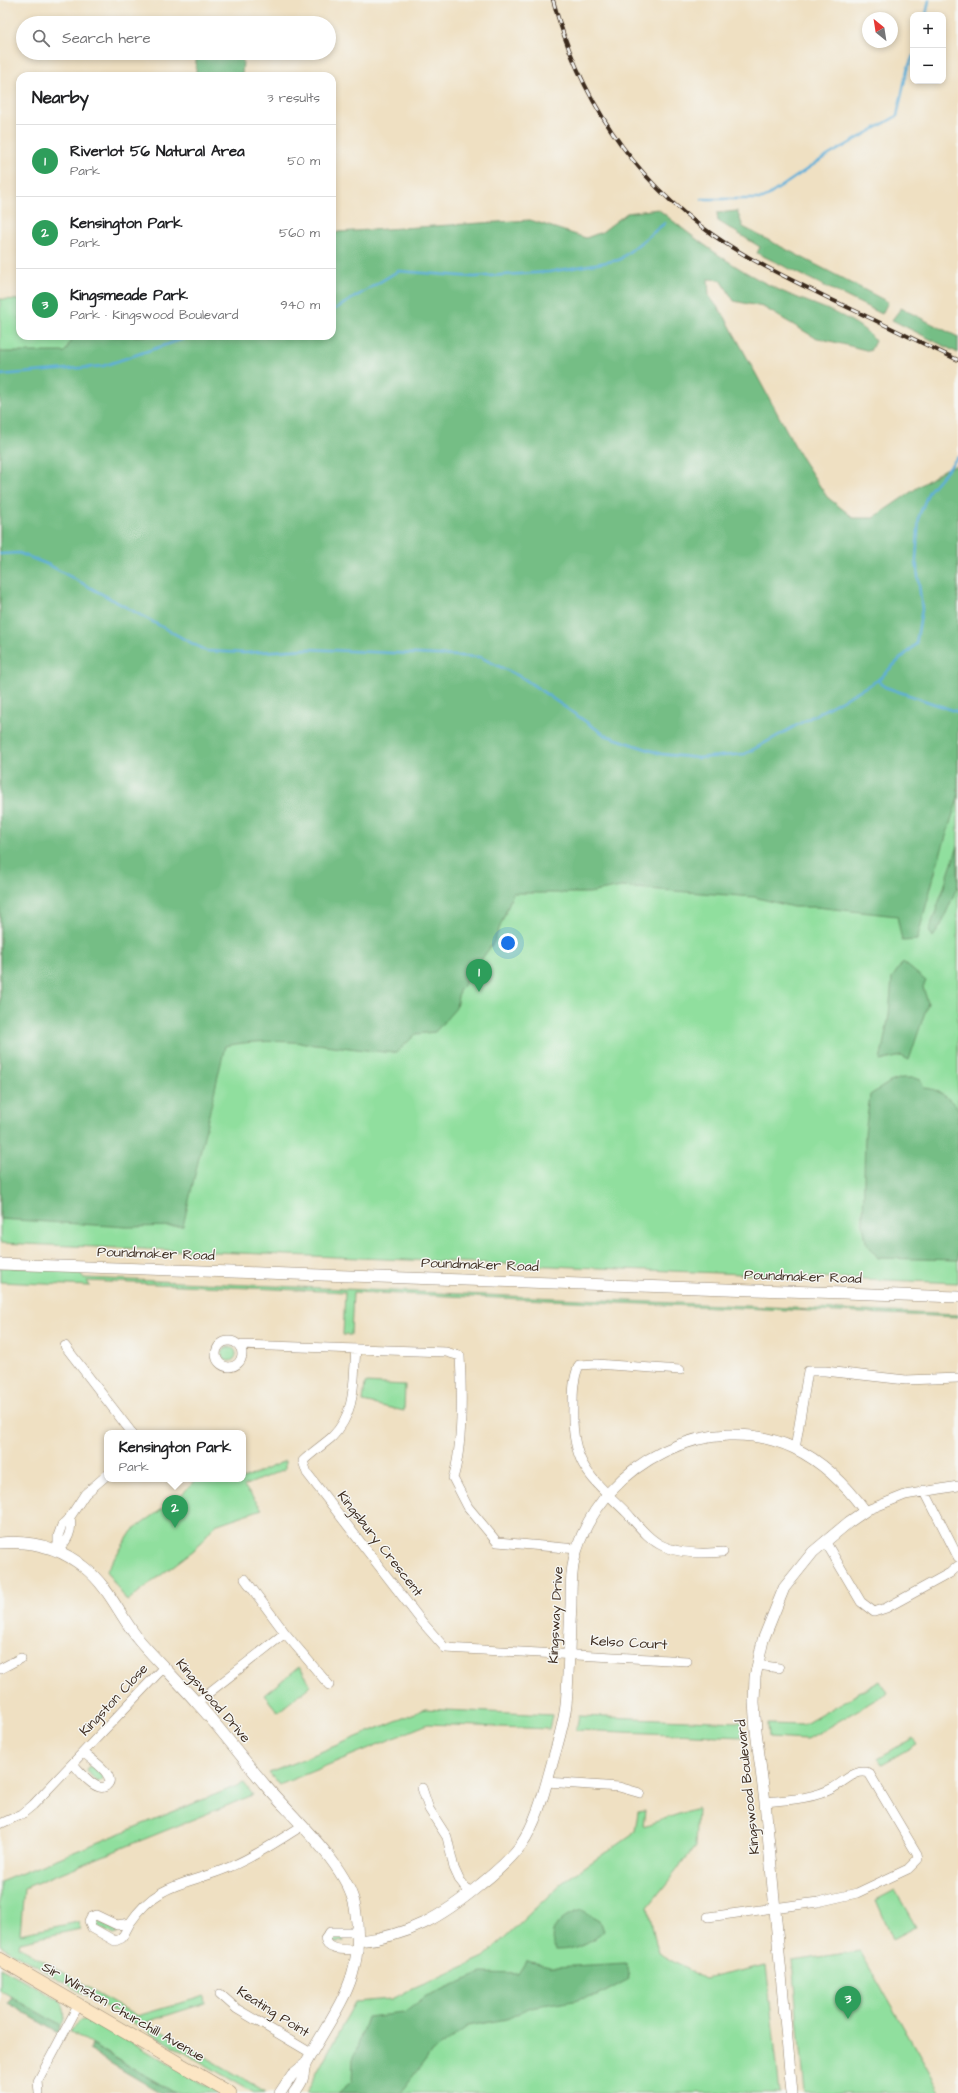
<!DOCTYPE html>
<html lang="en">
<head>
<meta charset="utf-8">
<style>
  :root { --surface:#fff; --page:#f2f2f2; --text:#202124; --muted:#757577; --line:#e0e0e0; --accent:#b45309 }
  body { margin:0; font-family:"Architects Daughter",sans-serif; background:var(--page); color:var(--text) }
  .controls { position:absolute; right:12px; top:12px; display:grid; overflow:hidden; border-radius:8px; box-shadow:0 2px 6px #0003 }
  .controls button { width:36px; height:36px; display:grid; place-items:center; padding:0; border:0; border-bottom:1px solid var(--line); background:var(--surface); color:var(--text); font:20px sans-serif }
  .compass { position:absolute; left:862px; top:12px; width:36px; height:36px; border-radius:50%; background:var(--surface); box-shadow:0 2px 6px #0003; rotate:330deg }
  .you { position:absolute; left:508px; top:943px; width:14px; height:14px; margin:-10px; border:3px solid #fff; border-radius:50%; background:#1a73e8; box-shadow:0 0 0 6px #1a73e833 }
  .badge { display:grid; place-items:center; width:26px; height:26px; border-radius:50%; background:var(--accent); color:#fff; font-size:13px; font-weight:700 }
  .pin { position:absolute; translate:-50% -33px; filter:drop-shadow(0 1px 2px #0008) }
  .pin::after { content:''; position:absolute; top:21px; width:14px; height:12px; background:inherit; clip-path:polygon(0 0,100% 0,50% 100%) }
  .popup { position:absolute; left:104px; top:1430px; width:142px; height:52px; box-sizing:border-box; display:grid; place-content:center; border-radius:8px; background:var(--surface); filter:drop-shadow(0 1px 3px #0005); font-size:13px; white-space:nowrap; color:var(--muted) }
  .popup b { font-size:15px; color:var(--text) }
  .popup::after { content:''; position:absolute; left:50%; top:100%; margin-left:-8px; border:8px solid transparent; border-top-color:var(--surface) }
  .list { margin:0; padding:0; list-style:none }
  h2 { display:flex; justify-content:space-between; align-items:center; height:52px; margin:0; padding:0 16px; font-size:17px }
  h2 small { font-size:13px; font-weight:400; color:var(--muted) }
  .list li { display:grid; grid-template-columns:26px 1fr auto; gap:12px; align-items:center; box-sizing:border-box; height:72px; padding:0 16px; border-top:1px solid var(--line) }
  .list b { display:block; font-size:15px; white-space:nowrap }
  .list p { margin:0; font-size:13px; white-space:nowrap; color:var(--muted) }
  .list em { font-size:13px; font-style:normal; color:var(--muted) }
  .icon { flex:none; width:22px; height:22px; fill:none; stroke:currentColor; stroke-width:2; stroke-linecap:round; stroke-linejoin:round }
  .map { position:relative; flex:none; width:958px; height:2093px; overflow:hidden }
  .search { position:absolute; background:var(--surface); box-shadow:0 2px 6px #0003; left:16px; top:16px; width:320px; height:44px; display:flex; align-items:center; gap:10px; box-sizing:border-box; padding:0 14px; border-radius:22px; color:var(--muted); font-size:15px }
  .panel { position:absolute; background:var(--surface); box-shadow:0 2px 6px #0003; left:16px; top:72px; width:320px; height:268px; border-radius:12px }
  .map>svg:first-child { display:block }
  .green { fill:#90df9e; stroke:#66845e }
  .forest { fill:#74be85; stroke:#587452 }
  .lines { fill:none; stroke-linecap:round; stroke-linejoin:round }
  .stream { stroke:#5fafd9; stroke-width:2.5 }
  .minor-casing { stroke:#958570; stroke-width:10 }
  .tertiary-casing { stroke:#958570; stroke-width:12 }
  .secondary-casing { stroke:#958570; stroke-width:14 }
  .minor { stroke:#fff; stroke-width:9 }
  .tertiary { stroke:#fff; stroke-width:11 }
  .secondary { stroke:#fce6c4; stroke-width:13 }
  .rail-casing { stroke:#3b2a1e; stroke-width:4 }
  .rail { stroke:#f6f6f2; stroke-width:2.5; stroke-dasharray:8; stroke-linecap:butt }
  .labels { text-anchor:middle; dominant-baseline:central; stroke-width:3; stroke-linejoin:round; paint-order:stroke }
  .street-label { font-size:14px; fill:#3b2a1e; stroke:#f6f6f2 }
</style>
</head>
<body>
<div class="map">
<svg width="958" height="2093" viewBox="0 0 958 2093">
  <rect width="100%" height="100%" fill="#f6f6f2"/>
  <filter id="ink" filterUnits="userSpaceOnUse"><feTurbulence type="fractalNoise" baseFrequency=".025" numOctaves="2"/><feDisplacementMap in="SourceGraphic" scale="8" xChannelSelector="R" yChannelSelector="G"/><feConvolveMatrix kernelMatrix="1 2 1 2 8 2 1 2 1" color-interpolation-filters="sRGB"/></filter>
  <filter id="wash" filterUnits="userSpaceOnUse"><feTurbulence type="fractalNoise" baseFrequency=".012" numOctaves="4" result="noise"/><feDisplacementMap in="SourceGraphic" scale="16" xChannelSelector="R" yChannelSelector="G"/><feGaussianBlur stdDeviation="0.9" result="paint"/><feColorMatrix in="noise" values="0 0 0 0 0 0 0 0 0 0 0 0 0 0 0 0 0 1.4 0 .05"/><feComposite in="paint" operator="in"/></filter>
  <g filter="url(#wash)">
    <rect width="100%" height="100%" fill="#efe0c2"/>
    <path class="green" d="M0,299L20,300V336H332L958,741V1283L0,1243Z
      M0,1267L78,1270L84,1278L958,1315V1317L353,1292L351,1335H343L345,1292L87,1281L90,1286L0,1282Z
      M222 1354a7 7 0 1 1 14 0a7 7 0 1 1-14 0Z
      M365,1383L405,1385L404,1411L363,1402Z
      M285,1461V1469L244,1486L262,1509L215,1525L194,1550L127,1601L106,1571L132,1531L180,1496L197,1479H243Z
      M299,1667L307,1678L310,1686L278,1712L264,1695Z
      M880,1681L887,1693L806,1740L769,1738L768,1724L803,1725Z
      M425,1709L552,1715L549,1729L428,1724L279,1785L269,1773Z
      M579,1716L741,1722L743,1737L576,1730Z
      M913,1738L917,1744L882,1764L878,1758Z
      M89,1766L93,1767L103,1776V1780L97,1782L87,1771Z
      M244,1783L253,1795L24,1888L20,1934L78,1922L80,1929L20,1942L19,1947L137,2016L205,1996L206,2003L146,2022L266,2092L254,2093L0,1945V1882Z
      M697,1808L695,1847L648,1907L658,1953L704,1979L766,1965L780,2093H306L355,2002L391,1999L484,1957L563,1882L635,1832L638,1812L645,1811L643,1826Z
      M895,1890L916,1927L893,1939L876,1900Z
      M94,1920H97L116,1931L117,1934L114,1935L94,1924Z
      M335,1936L343,1938L344,1941L333,1943L331,1939Z
      M860,1951L941,2093H804L792,1961Z
      M0,1967L60,2000C66,2009 66,2017 61,2026L0,1990Z
      M86,2019L93,2020L219,2093H175L70,2031L80,2021Z"/>
    <path class="forest" d="M196,53H241L243,61L242,76H196Z
      M658,209C695,239 733,268 777,289C805,303 857,315 875,341L870,351L814,337L763,307L734,301L721,280L708,279L709,296L725,317L801,457L827,497L854,518H873L943,470L958,465V798L937,865L917,940L902,941L897,916L816,907H793L754,897L621,887L589,893H513L494,942L459,991L456,1008L435,1032L416,1034L396,1053C339,1049 282,1034 225,1046L183,1226L127,1227L0,1219V352H65L73,336H332V236L338,232L530,220L586,238L602,232L627,213Z
      M737,211L743,227L888,302L882,314L757,253L760,247L718,221L717,213Z
      M901,308L958,337V353L892,320Z
      M958,846V885L941,925L933,937L929,931Z
      M903,962L926,981L923,987L928,1003L909,1060L901,1056L880,1061L889,1015L892,978Z
      M902,1078H914L921,1080L924,1088C938,1088 948,1098 958,1108V1260L878,1258L866,1242L863,1223L865,1134L870,1095L890,1082Z
      M582,1910L600,1920L604,1931C589,1943 576,1950 556,1950C544,1930 563,1914 582,1910Z
      M526,1961L555,1967L626,1963L629,1979L598,1996L531,2007L507,2019L468,2026L430,2054L400,2093H338L352,2081L353,2059L367,2017L404,2013L426,1996L482,1973L518,1974Z
      M12,1997L61,2026L58,2033L8,2003Z
      M91,2044L175,2093H161L88,2050Z"/>
    <g class="lines">
      <path class="stream" d="M926,15L929,0
        M702,199H763L822,159L897,116L907,70L913,56
        M332,311L398,271L474,277L549,272L619,260L665,223
        M0,375L103,366L192,336
        M0,554L19,553L49,565L206,651L244,653L307,649L480,657L523,678L605,735L661,754L698,758L745,754L878,680L916,644L922,609L916,560L919,516L929,491L958,457
        M878,680L885,687L958,712"/>
    </g>
  </g>
  <g filter="url(#ink)">
    <g class="lines">
      <defs>
        <path id="minor" d="M216 1354a13 13 0 1 1 26 0a13 13 0 1 1-26 0Z
          M239,1345L446,1352L460,1356C462,1389 463,1447 453,1478L468,1507L497,1542L577,1549
          M65,1346L132,1433
          M356,1349C353,1380 357,1412 332,1437C323,1445 312,1452 303,1461L307,1473L423,1623L445,1648L687,1661
          M680,1370L596,1364L579,1365C573,1379 573,1392 573,1407C571,1464 589,1476 627,1513C637,1524 649,1540 663,1546C681,1554 704,1554 723,1552
          M795,1449L808,1371H825L906,1380L958,1378
          M924,1490L958,1557
          M865,1511L905,1495L958,1486
          M825,1541L861,1602L874,1612L886,1608L950,1573L958,1566
          M58,1551V1536L62,1525L70,1517L85,1494L107,1475
          M58,1551C67,1540 73,1532 70,1517
          M245,1579L285,1633L329,1685
          M758,1665L779,1668
          M0,1669L21,1658
          M197,1702L285,1633
          M73,1764C80,1771 89,1784 99,1787C102,1788 105,1787 107,1785C117,1776 91,1759 84,1753
          M547,1782L619,1787L640,1793
          M422,1788L429,1809L447,1837L454,1868L459,1879L470,1893
          M0,1824L22,1814L33,1805L164,1667
          M708,1917L818,1902L857,1893L908,1869L918,1859L917,1854L869,1773C856,1768 844,1782 833,1788C813,1799 787,1800 765,1802
          M130,1923L122,1938L115,1941L92,1928L89,1921L91,1917L96,1915L117,1925L130,1923C159,1880 190,1885 232,1866C256,1856 279,1840 302,1826
          M358,1950C347,1949 327,1952 325,1939L330,1932H358
          M220,1994L237,2009L311,2053
          M39,2093L38,2081L79,2004"/>
        <path id="tertiary" d="M0,1264L958,1297
          M0,1543C32,1540 61,1548 85,1568C110,1588 120,1617 140,1641C158,1662 179,1682 197,1703C221,1729 242,1758 265,1785C292,1817 348,1866 355,1907C367,1978 337,2005 306,2063C303,2068 304,2074 302,2080C300,2085 297,2089 294,2093
          M358,1941C408,1937 443,1916 481,1884C496,1872 510,1860 521,1845C538,1820 545,1788 553,1760C558,1742 564,1723 566,1705C569,1672 569,1638 571,1605C571,1587 571,1566 577,1549C605,1462 709,1409 794,1448C823,1462 847,1486 865,1511L849,1522L813,1552L784,1588L763,1640L755,1677L754,1702L756,1731L765,1802L792,2093
          M280,2093L292,2075L304,2065"/>
        <path id="secondary" d="M0,1959L230,2093"/>
      </defs>
      <use href="#minor" class="minor-casing"/>
      <use href="#tertiary" class="tertiary-casing"/>
      <use href="#secondary" class="secondary-casing"/>
      <use href="#minor" class="minor"/>
      <use href="#tertiary" class="tertiary"/>
      <use href="#secondary" class="secondary"/>
      <defs>
        <path id="rail" d="M553,0C578,94 632,179 713,235C749,260 790,279 830,299C873,319 915,340 958,360"/>
      </defs>
      <use href="#rail" class="rail-casing"/>
      <use href="#rail" class="rail"/>
    </g>
  </g>
  <g class="labels">
    <g class="street-label">
      <text transform="translate(156 1254) rotate(2)">Poundmaker Road</text>
      <text transform="translate(480 1265) rotate(2)">Poundmaker Road</text>
      <text transform="translate(803 1277) rotate(2)">Poundmaker Road</text>
      <text transform="translate(380 1544) rotate(52)">Kingsbury Crescent</text>
      <text transform="translate(556 1615) rotate(-87)">Kingsway Drive</text>
      <text transform="translate(629 1643) rotate(3)">Kelso Court</text>
      <text transform="translate(114 1700) rotate(-47)">Kingston Close</text>
      <text transform="translate(213 1701) rotate(49)">Kingswood Drive</text>
      <text transform="translate(748 1787) rotate(-96)">Kingswood Boulevard</text>
      <text transform="translate(123 2012) rotate(30)">Sir Winston Churchill Avenue</text>
      <text transform="translate(273 2012) rotate(32)">Keating Point</text>
    </g>
  </g>
</svg>
<div class="controls">
<button>+</button>
<button>−</button>
</div>
<svg class="compass" viewBox="-18 -18 36 36"><path d="M0-13l5 13h-10z" fill="#e53935"/><path d="M0 13l5-13h-10z" fill="#757577"/></svg>
<div class="you"></div>
<div class="pin badge" style="left:479px;top:992px;background:#2e9e5b">1</div>
<div class="pin badge" style="left:175px;top:1528px;background:#2e9e5b">2</div>
<div class="popup"><b>Kensington Park</b>Park</div>
<div class="pin badge" style="left:848px;top:2019px;background:#2e9e5b">3</div>
<div class="search"><svg class="icon" aria-label="search" viewBox="0 0 24 24"><circle cx="10" cy="10" r="6"/><path d="M15 15l6 6"/></svg>Search here</div>
<section class="panel">
<h2>Nearby<small>3 results</small></h2>
<ul class="list">
<li><span class="badge" style="background:#2e9e5b">1</span><div><b>Riverlot 56 Natural Area</b><p>Park</p></div><em>50 m</em></li>
<li><span class="badge" style="background:#2e9e5b">2</span><div><b>Kensington Park</b><p>Park</p></div><em>560 m</em></li>
<li><span class="badge" style="background:#2e9e5b">3</span><div><b>Kingsmeade Park</b><p>Park · Kingswood Boulevard</p></div><em>940 m</em></li>
</ul>
</section>
</div>
</body>
</html>
